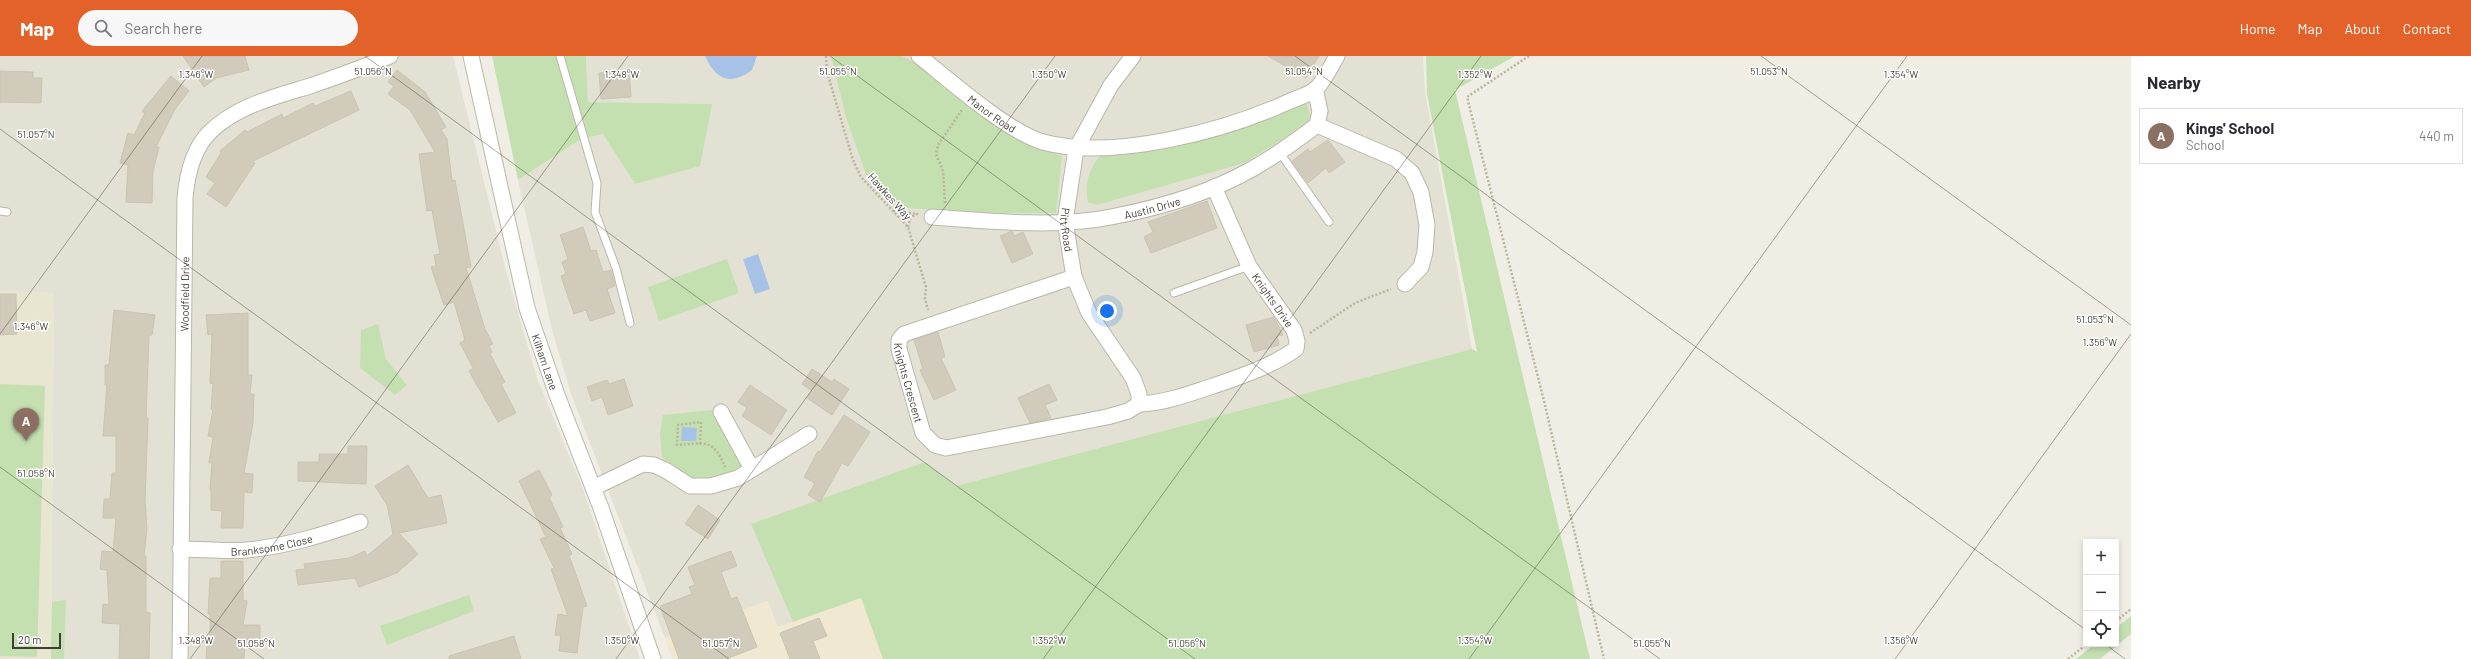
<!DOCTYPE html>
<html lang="en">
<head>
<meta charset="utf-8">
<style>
  :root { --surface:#fff; --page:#f7f7f7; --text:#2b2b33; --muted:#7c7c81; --line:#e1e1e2; --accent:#e2622a }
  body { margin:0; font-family:Barlow,sans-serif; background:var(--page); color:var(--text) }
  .controls { position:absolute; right:12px; bottom:12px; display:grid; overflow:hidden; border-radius:0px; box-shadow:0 2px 6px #0003 }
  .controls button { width:36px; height:36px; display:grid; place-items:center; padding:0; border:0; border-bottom:1px solid var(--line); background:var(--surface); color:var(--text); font:20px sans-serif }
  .scale { position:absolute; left:12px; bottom:10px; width:49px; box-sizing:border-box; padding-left:4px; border:2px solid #413e35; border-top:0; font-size:11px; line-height:14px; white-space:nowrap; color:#413e35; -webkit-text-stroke:3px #fff; paint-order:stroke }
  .you { position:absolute; left:1107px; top:255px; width:14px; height:14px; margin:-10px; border:3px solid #fff; border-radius:50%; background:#1a73e8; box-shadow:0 0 0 6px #1a73e833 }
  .badge { display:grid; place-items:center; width:26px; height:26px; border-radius:50%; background:var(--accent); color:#fff; font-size:13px; font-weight:700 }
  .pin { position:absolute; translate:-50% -33px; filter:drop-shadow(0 1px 2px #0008) }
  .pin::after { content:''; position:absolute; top:21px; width:14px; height:12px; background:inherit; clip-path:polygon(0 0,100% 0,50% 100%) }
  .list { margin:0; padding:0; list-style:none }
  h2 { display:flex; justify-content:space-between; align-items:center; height:52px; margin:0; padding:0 16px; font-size:17px }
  h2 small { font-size:13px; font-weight:400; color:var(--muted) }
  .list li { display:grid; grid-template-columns:26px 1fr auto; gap:12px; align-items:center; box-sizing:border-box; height:56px; margin:0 8px 8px; padding:0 8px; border:1px solid var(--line); border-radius:0px }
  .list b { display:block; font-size:15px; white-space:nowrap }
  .list p { margin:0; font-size:13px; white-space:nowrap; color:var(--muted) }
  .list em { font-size:13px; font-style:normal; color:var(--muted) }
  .icon { flex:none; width:22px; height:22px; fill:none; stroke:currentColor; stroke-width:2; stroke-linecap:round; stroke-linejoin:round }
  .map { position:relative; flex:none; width:2131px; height:603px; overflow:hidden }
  header { display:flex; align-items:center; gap:24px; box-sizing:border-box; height:56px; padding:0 20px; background:var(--accent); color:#fff }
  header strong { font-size:19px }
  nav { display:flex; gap:22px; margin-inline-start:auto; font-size:14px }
  .search { width:280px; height:36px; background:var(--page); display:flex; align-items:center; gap:10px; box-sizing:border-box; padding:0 14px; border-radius:22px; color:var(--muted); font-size:15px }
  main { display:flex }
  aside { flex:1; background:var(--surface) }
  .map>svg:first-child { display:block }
  .residential { fill:#e3e1d3 }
  .commercial { fill:#f0e8d1 }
  .education { fill:#e8e5d0 }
  .green { fill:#c4e0b1 }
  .water { fill:#a6c2e7 }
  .building { fill:#d0cbbb; stroke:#cac4af }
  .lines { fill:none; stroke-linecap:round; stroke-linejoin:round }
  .lane-casing { stroke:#bab7a8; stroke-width:9 }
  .street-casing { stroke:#bab7a8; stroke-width:17 }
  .path { stroke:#bab49b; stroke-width:2.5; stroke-dasharray:2 2; stroke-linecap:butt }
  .lane { stroke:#fff; stroke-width:7 }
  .street { stroke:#fff; stroke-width:15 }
  .ticks { fill:none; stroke:#413e35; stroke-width:1; stroke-opacity:0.45 }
  .labels { text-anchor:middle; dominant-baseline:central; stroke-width:3; stroke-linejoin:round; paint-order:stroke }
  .street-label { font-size:11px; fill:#413e35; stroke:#fff }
  .ticks-label { font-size:10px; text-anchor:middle; fill:#413e35; stroke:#fff; stroke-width:3; stroke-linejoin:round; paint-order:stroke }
</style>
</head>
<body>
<header>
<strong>Map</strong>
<div class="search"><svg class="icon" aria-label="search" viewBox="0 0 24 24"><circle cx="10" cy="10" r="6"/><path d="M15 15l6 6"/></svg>Search here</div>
<nav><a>Home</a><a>Map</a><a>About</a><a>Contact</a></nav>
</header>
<main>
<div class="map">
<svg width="2131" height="603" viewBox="0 0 2131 603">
  <rect width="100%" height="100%" fill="#f0eee4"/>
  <path class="residential" d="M0,0H453L506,215L537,322L583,433L640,603H51L54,237L0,235Z
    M586,0H1423L1425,36L1472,293L956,430L752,467L793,566L777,571L768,545L665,582L571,338L552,274L518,124L581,83L603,78L635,128L712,48L588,46Z"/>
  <path class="commercial" d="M861,541L883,603H672L665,582L768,545L778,571Z"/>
  <path class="education" d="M0,235L54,237L51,603H0Z"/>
  <path class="green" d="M492,0H586L588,46L712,48L700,110L635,128L603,78L581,83L518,124Z
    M831,0H902L917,8L1018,83L1062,100L1056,157H976L896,151L880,139L866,118L846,61Z
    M1426,0H1515L1455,34L1590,603H883L861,542L793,566L751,468L925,406L956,430L1472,293L1477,296L1427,38Z
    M1306,46L1312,65L1244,107L1097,149L1088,146C1084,129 1089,112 1101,99C1172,99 1241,75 1306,46Z
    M727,203L739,237L659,265L648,231Z
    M378,268L386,303L407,329L395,339L360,312L361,274Z
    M0,328L45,330L37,601L0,600Z
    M713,354L744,409C734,424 702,427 686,420C678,416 669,407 662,401L660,377L663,359Z
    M469,539L474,555L387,589L380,570Z
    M66,544L64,603H51L52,546Z
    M2131,560V578L2100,603H2076L2095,588H2116V572Z"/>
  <path class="water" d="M705,0H757L752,14C730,30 716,24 705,0Z
    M758,198L770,233L755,238L743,203Z
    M682,371L697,372L696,385H681Z"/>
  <path class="building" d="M183,0H245L249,14L216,22L204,31Z
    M1268,0H1319L1306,22Z
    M397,14L425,36L446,71L441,74L447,83L452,125L455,124L471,211L466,212L485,273L493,288L489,290L492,296L490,298L505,326L501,328L516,357L498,366L469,315L473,312L460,287L465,284L454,246L444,249L431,211L436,210L434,199L440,198L432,154L427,155L419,98L435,96L410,54L388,38L394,30L388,26Z
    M0,15L33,16V22H42L41,47L0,46Z
    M629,15L631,41L601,43L599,17Z
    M171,20L189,35L175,53L156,91H159L153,115L152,147L126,146L128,109L120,107L128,77L134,79L145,57L142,55Z
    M351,35L359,54L253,105L255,107L226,151L207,138L215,127L206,121L221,97L220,95L245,74L247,76L282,58L283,62L313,47L315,50Z
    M1328,84L1345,106L1329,117L1326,112L1308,127L1292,105L1308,93L1310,96Z
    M1207,145L1217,172L1151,197L1144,181L1153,176L1148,166Z
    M583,171L591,195L596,194L603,216L611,214L615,230L607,233L615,257L590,265L586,254L574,258L561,220L566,218L562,206L568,203L560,179Z
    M1012,175L1014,180L1023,176L1033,198L1012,207L1000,180Z
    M0,238H16L17,278L0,279Z
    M114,254L155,259L152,279H149L146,362H148L145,444L147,472L144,500H146V556L150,557L149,603H119L120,568L102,567L103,548L109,549L107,514L100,513L102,495L113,496L116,462H103L104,443H110L112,417H116V380H103L107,329H105V309H109Z
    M248,257V319H252L250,338H254L253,367L244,417L253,418L252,437L244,436L243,472H221L222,455L211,454V434H210L212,407H209L213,381L208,380L213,354L211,353L213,328L210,327L212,278L208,279L206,259Z
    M1274,261L1283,279L1277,280L1279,289L1254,296L1246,269Z
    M938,276L945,301L941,302L956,334L934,344L920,314L923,313L914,284Z
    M812,313L832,326L834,323L849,333L832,359L807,342L812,335L802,328Z
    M624,323L633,350L608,359L602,341L592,345L587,331L607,324L609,328Z
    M1049,328L1057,344L1045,349L1051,362L1030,367L1018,342Z
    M750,329L787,354L771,379L742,360L747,352L738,346Z
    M844,359L870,376L848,410L842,407L820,446L808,439L815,427L804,421L818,395L820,396Z
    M348,390H367L366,428L298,425V406H319V398H348Z
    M408,409L428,442L441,439L447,467L399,477L418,498L397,517L359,531L355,522L298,529L296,514L305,513L304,508L349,502L365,495L367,500L393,478L387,449L375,430Z
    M539,414L552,439L549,441L563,471L560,472L572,498L569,499L587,550L583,551L577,597L559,595L561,579H555L558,558L568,560L551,513L554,512L540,483L546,481L519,425Z
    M698,449L720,464L708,483L685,468Z
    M731,495L737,510L721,516L731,543L737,541L757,591L726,603H679L660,550L692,538L689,531L695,529L688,511Z
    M221,505H243V544L247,545L243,569H260V587H245L244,603H206L207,590H210V558H208L210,522H221Z
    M819,562L827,580L813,585L820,603H790L780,577Z
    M514,580L521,603H449V600Z"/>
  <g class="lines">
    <defs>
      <path id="lane" d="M560,0L597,127L595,156L616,212L630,267
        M1280,97L1329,166
        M0,155L7,156
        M1174,237L1249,210"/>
      <g id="street">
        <path id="s1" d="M471,0L527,252L557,339L601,452L653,603"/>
        <path id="s2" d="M919,0C949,24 1008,76 1043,86C1112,105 1225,75 1288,46C1296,42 1309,39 1316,33C1324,25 1331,10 1337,0"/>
        <path id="s3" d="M1133,0L1111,29L1076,93L1065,165L1074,221L1089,257L1133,322L1139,338V348"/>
        <path d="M1317,69L1396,103L1412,117L1421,136L1427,169L1425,196L1421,211L1405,228"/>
        <path id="s4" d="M932,161C987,165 1057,172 1111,161C1158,152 1210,137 1252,113C1275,100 1296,85 1317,69L1320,55L1315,33"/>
        <path id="s5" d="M1074,221L904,278L899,284V293L923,377L935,389L946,392L1107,361L1128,355L1139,348"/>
        <path d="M1139,348C1165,347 1188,338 1213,330C1242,320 1270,311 1296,293L1297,285L1294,274L1249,210L1214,131"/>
        <path d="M721,356L752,413"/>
        <path d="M593,432L643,408L654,409L667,415L690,430H711L738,422L809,378"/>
        <path id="s6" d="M180,493C202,493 226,496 247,494C287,490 323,479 360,466"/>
        <path id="s7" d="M180,603L185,142C187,118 193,92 211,75C238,49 278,40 313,29C339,20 365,11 390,0"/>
      </g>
    </defs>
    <use href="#lane" class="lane-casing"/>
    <use href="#street" class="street-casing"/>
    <path class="path" d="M826,0L827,16L853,104L861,121L908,171L926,231L925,243L928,254
      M1529,0L1467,41L1544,345L1604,603
      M945,147L943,115L936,98L938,89L962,54
      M893,155L918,158
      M908,171L911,161L917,158
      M1310,277L1355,247L1391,233
      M700,388L701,366L678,369L677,389C705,387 713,382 725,411
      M2116,565L2131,553
      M2068,603L2087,588"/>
    <use href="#lane" class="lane"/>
    <use href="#street" class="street"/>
  </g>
  <path class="ticks" d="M365,0L1195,603M830,0L1660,603M1295,0L2086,574M1761,0L2131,269M0,73L729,603M0,278L202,0M0,411L264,603M2105,588L2125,603M190,603L628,0M616,603L1055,0M1043,603L1481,0M1469,603L1907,0M1895,603L2131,278"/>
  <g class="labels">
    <g class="street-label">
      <text stroke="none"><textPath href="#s2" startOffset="93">Manor Road</textPath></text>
      <text transform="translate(890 140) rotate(48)">Hawkes Way</text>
      <text stroke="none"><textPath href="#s4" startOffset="222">Austin Drive</textPath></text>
      <text stroke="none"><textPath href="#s3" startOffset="191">Pitt Road</textPath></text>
      <text stroke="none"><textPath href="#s7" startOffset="365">Woodfield Drive</textPath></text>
      <text transform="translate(1273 244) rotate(55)">Knights Drive</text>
      <text stroke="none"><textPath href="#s1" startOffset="315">Kilham Lane</textPath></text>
      <text stroke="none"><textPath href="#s5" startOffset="231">Knights Crescent</textPath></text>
      <text stroke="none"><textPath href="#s6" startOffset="92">Branksome Close</textPath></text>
    </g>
  </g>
  <g class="ticks-label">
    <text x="373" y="19">51.056°N</text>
    <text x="838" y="19">51.055°N</text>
    <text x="1304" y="19">51.054°N</text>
    <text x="1769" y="19">51.053°N</text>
    <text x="622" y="22">1.348°W</text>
    <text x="1475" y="22">1.352°W</text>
    <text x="1901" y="22">1.354°W</text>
    <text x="196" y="22">1.346°W</text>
    <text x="1049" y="22">1.350°W</text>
    <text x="36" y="82">51.057°N</text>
    <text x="2095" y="267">51.053°N</text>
    <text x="31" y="274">1.346°W</text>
    <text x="2100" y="290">1.356°W</text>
    <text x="36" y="421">51.058°N</text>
    <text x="196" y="588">1.348°W</text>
    <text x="622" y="588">1.350°W</text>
    <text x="1049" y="588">1.352°W</text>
    <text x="1475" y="588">1.354°W</text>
    <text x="1901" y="588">1.356°W</text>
    <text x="256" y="591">51.058°N</text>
    <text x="721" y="591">51.057°N</text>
    <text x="1187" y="591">51.056°N</text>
    <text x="1652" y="591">51.055°N</text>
  </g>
</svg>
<div class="controls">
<button>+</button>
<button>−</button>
<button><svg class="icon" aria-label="locate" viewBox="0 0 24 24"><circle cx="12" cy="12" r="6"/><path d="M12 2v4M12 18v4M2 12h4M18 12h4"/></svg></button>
</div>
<div class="scale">20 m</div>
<div class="you"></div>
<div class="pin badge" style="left:26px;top:385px;background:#8d6e63">A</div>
</div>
<aside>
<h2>Nearby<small></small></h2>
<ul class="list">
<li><span class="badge" style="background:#8d6e63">A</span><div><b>Kings' School</b><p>School</p></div><em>440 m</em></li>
</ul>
</aside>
</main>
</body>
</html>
